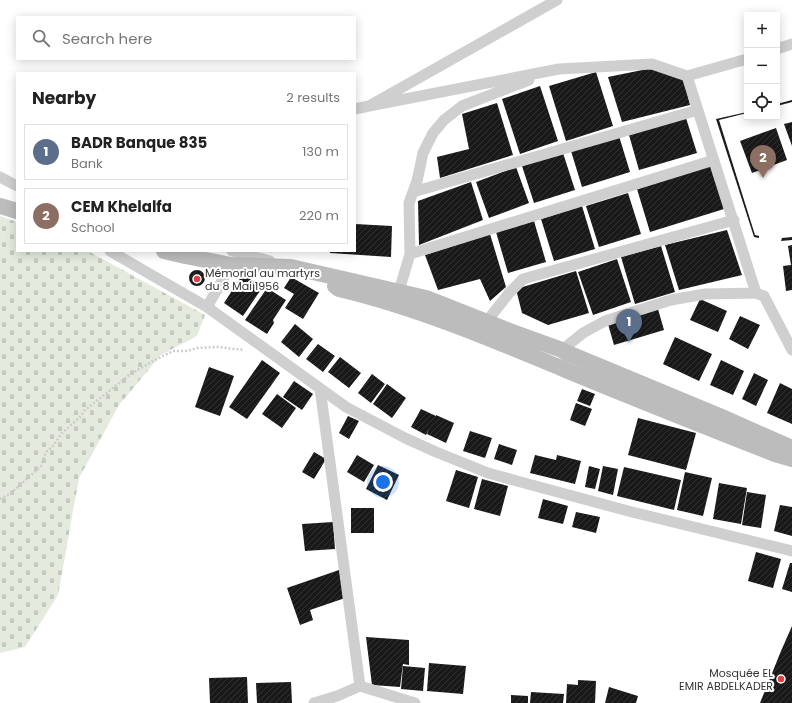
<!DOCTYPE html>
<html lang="en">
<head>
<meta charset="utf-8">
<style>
  :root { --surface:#fff; --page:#f6f6f6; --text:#222; --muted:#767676; --line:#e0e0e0; --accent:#db2777 }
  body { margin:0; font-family:Poppins,sans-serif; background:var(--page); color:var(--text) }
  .controls { position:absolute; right:12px; top:12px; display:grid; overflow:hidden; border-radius:0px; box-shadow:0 2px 10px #0003 }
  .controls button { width:36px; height:36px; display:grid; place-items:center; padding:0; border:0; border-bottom:1px solid var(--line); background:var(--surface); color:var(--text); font:20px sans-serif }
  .you { position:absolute; left:383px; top:482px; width:14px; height:14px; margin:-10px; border:3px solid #fff; border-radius:50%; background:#1a73e8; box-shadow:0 0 0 6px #1a73e833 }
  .badge { display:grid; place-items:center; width:26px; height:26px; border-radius:50%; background:var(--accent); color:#fff; font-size:13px; font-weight:700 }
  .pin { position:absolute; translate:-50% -33px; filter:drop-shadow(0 1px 2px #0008) }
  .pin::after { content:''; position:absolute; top:21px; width:14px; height:12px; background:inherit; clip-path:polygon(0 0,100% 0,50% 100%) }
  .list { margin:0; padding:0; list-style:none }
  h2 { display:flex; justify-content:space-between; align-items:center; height:52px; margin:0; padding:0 16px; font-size:17px }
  h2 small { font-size:13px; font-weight:400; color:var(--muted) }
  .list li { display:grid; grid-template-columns:26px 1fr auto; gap:12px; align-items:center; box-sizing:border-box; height:56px; margin:0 8px 8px; padding:0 8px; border:1px solid var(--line); border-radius:0px }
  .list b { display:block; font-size:15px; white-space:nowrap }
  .list p { margin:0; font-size:13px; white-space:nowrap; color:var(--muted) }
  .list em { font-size:13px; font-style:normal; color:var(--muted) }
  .icon { flex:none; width:22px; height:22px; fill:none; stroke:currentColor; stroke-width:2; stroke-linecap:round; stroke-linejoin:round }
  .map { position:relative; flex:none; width:792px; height:703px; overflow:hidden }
  .search { position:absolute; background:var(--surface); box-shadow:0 2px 10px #0003; left:16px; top:16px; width:340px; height:44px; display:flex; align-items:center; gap:10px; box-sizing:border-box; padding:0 14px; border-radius:0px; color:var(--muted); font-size:15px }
  .panel { position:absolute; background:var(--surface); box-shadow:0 2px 10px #0003; left:16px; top:72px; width:340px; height:180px; border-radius:0px }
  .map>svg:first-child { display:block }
  .cemetery { fill:url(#cemetery-stones) }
  .building { fill:url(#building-hatch) }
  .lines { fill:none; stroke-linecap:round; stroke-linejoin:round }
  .path { stroke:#ccc; stroke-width:2.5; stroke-dasharray:2 2; stroke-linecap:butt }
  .minor { stroke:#cfcfcf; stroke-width:11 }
  .secondary { stroke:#bcbcbc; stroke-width:16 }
  .poi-dot { fill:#dd4043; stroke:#fff; stroke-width:1.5 }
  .labels { text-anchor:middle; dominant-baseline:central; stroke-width:4; stroke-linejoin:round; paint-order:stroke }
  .poi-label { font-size:11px; fill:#323232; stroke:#fff; text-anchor:start }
</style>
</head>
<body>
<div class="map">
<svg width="792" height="703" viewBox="0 0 792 703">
  <defs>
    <pattern id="cemetery-stones" width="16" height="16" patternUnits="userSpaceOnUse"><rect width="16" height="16" fill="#e4ebde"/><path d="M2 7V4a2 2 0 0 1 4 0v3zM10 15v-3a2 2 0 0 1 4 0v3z" fill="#c4cabf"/></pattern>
    <pattern id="building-hatch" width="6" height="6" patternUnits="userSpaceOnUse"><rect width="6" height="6" fill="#191919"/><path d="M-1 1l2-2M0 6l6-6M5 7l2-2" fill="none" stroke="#323232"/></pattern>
  </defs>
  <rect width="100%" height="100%" fill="#fff"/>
  <path class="cemetery" d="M0,216L17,222V251H88L205,315L197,336L161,355L119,405L79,478L58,595L25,647L0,653Z"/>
  <path class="building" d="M652,68L683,77L690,105L622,122L608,77Z
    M596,72L613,126L566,141L549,86Z
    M540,86L558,141L520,154L502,99Z
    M792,100V102L777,106V104Z
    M497,103L513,155L440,178L437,157L469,149L462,114Z
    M747,112V113L719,120L755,235L759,236V238L754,237L716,119Z
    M686,118L697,153L639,170L629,135Z
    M792,122V146L784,124Z
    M776,128L787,160L752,173L740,141Z
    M619,136L630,172L582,187L571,151Z
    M563,153L575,190L534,203L522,166Z
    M711,166L724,209L650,232L637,189Z
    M516,167L529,203L489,218L476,182Z
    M471,182L483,220L419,245L418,201Z
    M628,193L641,234L599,247L586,206Z
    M582,206L595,249L554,261L541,219Z
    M534,221L546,262L508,273L496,232Z
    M355,224L392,226L391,257L330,253V251H355Z
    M727,230L742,275L679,290L665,245Z
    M490,234L506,287L490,301L480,279L438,290L425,255Z
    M792,237V240L781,241L782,238Z
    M792,245V290L786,291L783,266L791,265L788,246Z
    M661,246L675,292L635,304L621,257Z
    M617,259L631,302L593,315L578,272Z
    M189 278a8 8 0 1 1 16 0a8 8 0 1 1-16 0Z
    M576,271L589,313L548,325L522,313L516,289Z
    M243,274L262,288L243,316L224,303Z
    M291,277L319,293L303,319L285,308L294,294L284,288Z
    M267,288L286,300L273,320L274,323L267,334L245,320Z
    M700,299L727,311L718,332L690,320Z
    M658,309L664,330L614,345L608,324Z
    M740,316L760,325L748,349L729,339Z
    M295,324L313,339L299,357L281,342Z
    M675,337L712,354L699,381L663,364Z
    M318,344L335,356L323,372L306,359Z
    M340,357L361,373L349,388L328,372Z
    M262,360L280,373L247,419L229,407Z
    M721,360L744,371L733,395L710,385Z
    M209,367L234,376L220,416L195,407Z
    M754,373L768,380L756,406L742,399Z
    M372,374L385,384L371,403L358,393Z
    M294,381L313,394L302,410L283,397Z
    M780,383L792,389V424L767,413Z
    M387,384L406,398L392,418L373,404Z
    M582,389L595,394L590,406L577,401Z
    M277,394L296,408L282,428L262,414Z
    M576,403L592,409L585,426L570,420Z
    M421,409L436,416V415L454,423L446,443L427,434L429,429L426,435L411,427Z
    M348,416L359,421L349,439L339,433Z
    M638,418L696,433L686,470L628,455Z
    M470,431L492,438L485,458L463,451Z
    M499,444L517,450L512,465L494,459Z
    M314,452L326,459L314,479L302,472Z
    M357,455L374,465L364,482L347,472Z
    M535,455L556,460L557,455L581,461L575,484L530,473Z
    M378,465L399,475L387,500L366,489Z
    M589,466L600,469L595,489L585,487Z
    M603,466L618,469L613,495L598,491Z
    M624,467L681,480L674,510L617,496Z
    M456,470L478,477L469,508L446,501Z
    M685,472L712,478L703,516L677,510Z
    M482,479L508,486L500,516L474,509Z
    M719,483L747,488L741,524L713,519Z
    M747,492L766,495L761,528L742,525Z
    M543,499L568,506L563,524L538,518Z
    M780,505L792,507V536L774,531Z
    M351,508H374V533H351Z
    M576,512L600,517L596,533L572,527Z
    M333,522L335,549L305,551L302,524Z
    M756,552L781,559L773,588L748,581Z
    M790,563H792V592L782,589Z
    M339,570L348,597L310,610L313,620L300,625L287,588Z
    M792,626V703H760L781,651Z
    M366,637L409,640V665L403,664L400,687L372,685Z
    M429,663L466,666L463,694L427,691Z
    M403,666L425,668L423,691L401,689Z
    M247,677L248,703H210L209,678Z
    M578,680L596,681L595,703H566L567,684L578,685Z
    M291,682L292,703H257L256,683Z
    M609,687L638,696L636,703H605Z
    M531,692L564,694L563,703H530Z
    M511,695L528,696V703H511Z"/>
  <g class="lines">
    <path class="path" d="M0,499L10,494L41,466L46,452L54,445L61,434L81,416L84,411L129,375L153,361L173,351H186L197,348L218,347L244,350"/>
    <path class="minor" d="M777,49L792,44
      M687,76L756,293L764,296L792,350
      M369,106L559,69L652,64L687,76L747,59
      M355,109L369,106L557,0
      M0,177L17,186
      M413,192L698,110
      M110,251L207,307L346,407L405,438L436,452L488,473L517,481L632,512L792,551
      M232,251L270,261
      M410,254L714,160
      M399,291L410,254L409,203L417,181L423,153L433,133L444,120L462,106L529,80
      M207,307L231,265
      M487,321L510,292L523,279L734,220
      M562,350L583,333L605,321L671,300L705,294L756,293
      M320,388L360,686
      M314,703L337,696L360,686L415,703"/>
    <path class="secondary" d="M0,206L17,211
      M164,251L185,256L231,265L291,267L426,298L515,333L562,350L565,352L724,418L792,448
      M335,286L339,289C415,307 489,338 561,368C633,398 704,426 775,454L792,459"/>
  </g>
  <g class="poi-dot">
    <circle cx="197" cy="279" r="4"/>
    <circle cx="781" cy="679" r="4"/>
  </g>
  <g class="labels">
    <g class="poi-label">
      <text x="205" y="273">Mémorial au martyrs<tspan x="205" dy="13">du 8 Mai 1956</tspan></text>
      <text x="773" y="673" text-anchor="end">Mosquée EL<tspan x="773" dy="13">EMIR ABDELKADER</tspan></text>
    </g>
  </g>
</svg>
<div class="controls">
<button>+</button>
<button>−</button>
<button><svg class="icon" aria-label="locate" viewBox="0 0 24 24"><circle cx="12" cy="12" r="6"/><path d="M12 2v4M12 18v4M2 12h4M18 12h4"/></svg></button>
</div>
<div class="you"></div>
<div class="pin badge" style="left:629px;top:342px;background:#5c6f8a">1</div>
<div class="pin badge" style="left:763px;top:178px;background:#8d6e63">2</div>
<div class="search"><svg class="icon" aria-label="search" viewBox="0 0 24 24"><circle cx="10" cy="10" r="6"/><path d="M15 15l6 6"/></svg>Search here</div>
<section class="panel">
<h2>Nearby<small>2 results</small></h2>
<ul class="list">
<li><span class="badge" style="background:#5c6f8a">1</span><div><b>BADR Banque 835</b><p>Bank</p></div><em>130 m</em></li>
<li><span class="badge" style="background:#8d6e63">2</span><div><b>CEM Khelalfa</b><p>School</p></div><em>220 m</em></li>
</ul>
</section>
</div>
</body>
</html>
